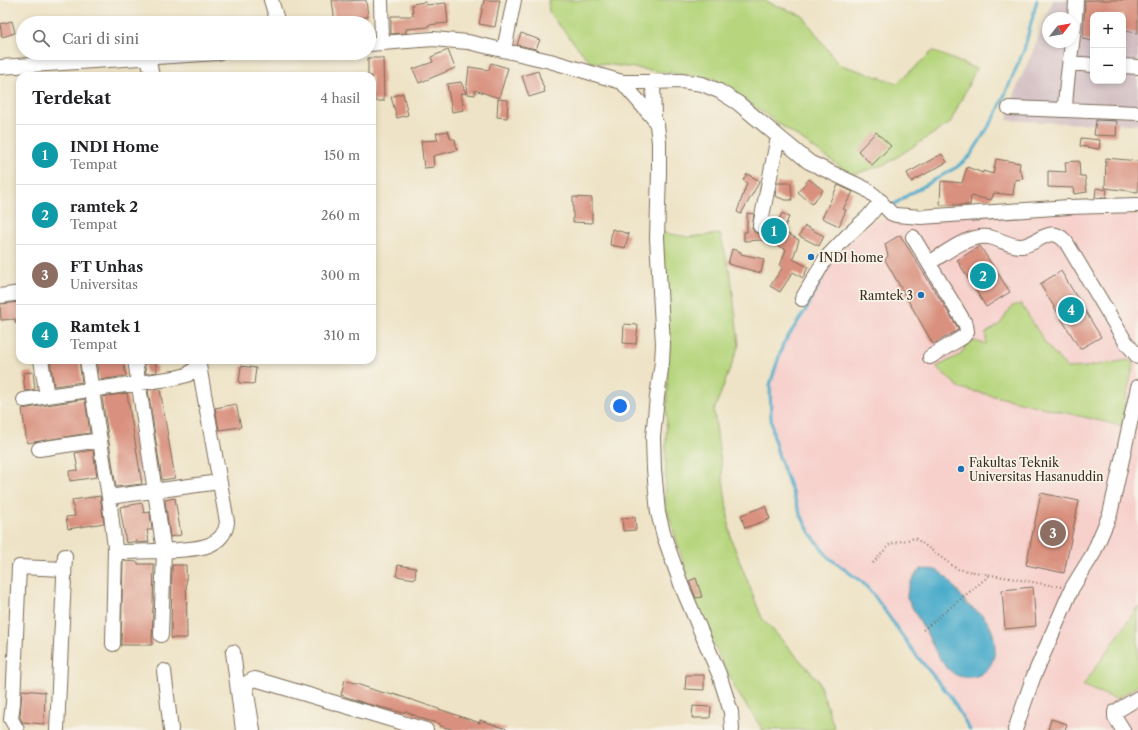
<!DOCTYPE html>
<html lang="id">
<head>
<meta charset="utf-8">
<style>
  :root { --surface:#fff; --page:#f6f6f6; --text:#202124; --muted:#757577; --line:#e0e0e0; --accent:#1f6fb2 }
  body { margin:0; font-family:"Libre Caslon Text",serif; background:var(--page); color:var(--text) }
  .controls { position:absolute; right:12px; top:12px; display:grid; overflow:hidden; border-radius:8px; box-shadow:0 2px 6px #0003 }
  .controls button { width:36px; height:36px; display:grid; place-items:center; padding:0; border:0; border-bottom:1px solid var(--line); background:var(--surface); color:var(--text); font:20px sans-serif }
  .compass { position:absolute; left:1042px; top:12px; width:36px; height:36px; border-radius:50%; background:var(--surface); box-shadow:0 2px 6px #0003; rotate:59deg }
  .you { position:absolute; left:620px; top:406px; width:14px; height:14px; margin:-10px; border:3px solid #fff; border-radius:50%; background:#1a73e8; box-shadow:0 0 0 6px #1a73e833 }
  .badge { display:grid; place-items:center; width:26px; height:26px; border-radius:50%; background:var(--accent); color:#fff; font-size:13px; font-weight:700 }
  .pin { position:absolute; translate:-50% -50%; border:2px solid #fff; box-shadow:0 1px 4px #0006 }
  .list { margin:0; padding:0; list-style:none }
  h2 { display:flex; justify-content:space-between; align-items:center; height:52px; margin:0; padding:0 16px; font-size:17px }
  h2 small { font-size:13px; font-weight:400; color:var(--muted) }
  .list li { display:grid; grid-template-columns:26px 1fr auto; gap:12px; align-items:center; box-sizing:border-box; height:60px; padding:0 16px; border-top:1px solid var(--line) }
  .list b { display:block; font-size:15px; white-space:nowrap }
  .list p { margin:0; font-size:13px; white-space:nowrap; color:var(--muted) }
  .list em { font-size:13px; font-style:normal; color:var(--muted) }
  .icon { flex:none; width:22px; height:22px; fill:none; stroke:currentColor; stroke-width:2; stroke-linecap:round; stroke-linejoin:round }
  .map { position:relative; flex:none; width:1138px; height:730px; overflow:hidden }
  .search { position:absolute; background:var(--surface); box-shadow:0 2px 6px #0003; left:16px; top:16px; width:360px; height:44px; display:flex; align-items:center; gap:10px; box-sizing:border-box; padding:0 14px; border-radius:22px; color:var(--muted); font-size:15px }
  .panel { position:absolute; background:var(--surface); box-shadow:0 2px 6px #0003; left:16px; top:72px; width:360px; height:292px; border-radius:12px }
  .map>svg:first-child { display:block }
  .built { fill:#f7d0cc }
  .industrial { fill:#d2bec3; fill-rule:evenodd }
  .green { fill:#b6d57d; stroke:#78804e }
  .water { fill:#4caccb; stroke:#446b74 }
  .lines { fill:none; stroke-linecap:round; stroke-linejoin:round }
  .stream { stroke:#4caccb; stroke-width:3 }
  .building { fill:#d9907e }
  .minor-casing { stroke:#7a6b59; stroke-width:16 }
  .path { stroke:#7a6b59; stroke-width:2; stroke-dasharray:1 3; stroke-linecap:butt }
  .minor { stroke:#fff; stroke-width:14 }
  .poi-dot { fill:#1f6fb2; stroke:#f7f3e8; stroke-width:1.5 }
  .labels { text-anchor:middle; dominant-baseline:central; stroke-width:3.5; stroke-linejoin:round; paint-order:stroke }
  .poi-label { font-size:12px; fill:#3b2a1e; stroke:#f7f3e8; text-anchor:start }
</style>
</head>
<body>
<div class="map">
<svg width="1138" height="730" viewBox="0 0 1138 730">
  <rect width="100%" height="100%" fill="#f7f3e8"/>
  <filter id="ink" filterUnits="userSpaceOnUse"><feTurbulence type="fractalNoise" baseFrequency=".025" numOctaves="2"/><feDisplacementMap in="SourceGraphic" scale="8" xChannelSelector="R" yChannelSelector="G"/><feConvolveMatrix kernelMatrix="1 2 1 2 8 2 1 2 1" color-interpolation-filters="sRGB"/></filter>
  <filter id="wash" filterUnits="userSpaceOnUse"><feTurbulence type="fractalNoise" baseFrequency=".012" numOctaves="4" result="noise"/><feDisplacementMap in="SourceGraphic" scale="16" xChannelSelector="R" yChannelSelector="G"/><feGaussianBlur stdDeviation="0.9" result="paint"/><feColorMatrix in="noise" values="0 0 0 0 0 0 0 0 0 0 0 0 0 0 0 0 0 1.4 0 .05"/><feComposite in="paint" operator="in"/></filter>
  <g filter="url(#wash)">
    <rect width="100%" height="100%" fill="#eee3c6"/>
    <path class="built" d="M1065,212L1138,215V730H970L950,696L916,655L873,594L863,583L828,557L810,533L800,513L779,457L774,439L771,418L770,385L783,344L807,308L831,260L873,220Z"/>
    <path class="industrial" d="M1053,0H1138V125L1130,124H1084L1007,120L1018,85L1032,53ZM1093,15H1123V81H1093ZM1048,18H1072V42H1048Z"/>
    <path class="green" d="M548,0H762L803,16L838,64L897,83L933,51L976,69L950,123L886,164L852,175L715,79L590,62L549,13Z
      M658,232L688,237L720,234L731,277L739,345L714,411L731,539L762,618L818,680L835,730H762L761,727L737,692L700,616L665,504L668,341Z
      M1021,304L1046,344L1067,368L1085,367L1128,360L1134,363L1124,407L1122,426L960,388L936,367L960,355L970,340L986,344V333L1000,324L1012,306Z
      M1138,607V686L1116,699L1083,686Z"/>
    <path class="water" d="M920,569C925,570 933,568 938,571C951,579 958,593 968,605C972,609 979,612 983,616C998,632 1002,666 977,676C970,678 959,678 953,673C939,663 933,645 925,630C919,620 913,609 907,598C907,586 912,579 920,569Z"/>
    <g class="lines">
      <path class="stream" d="M890,207L908,195L957,167L970,156L996,115L1024,50L1037,0
        M822,278L807,308L783,344L770,385L771,418L774,439L779,457L800,513L810,533L828,557L863,583L873,594L916,655L950,696L970,730"/>
    </g>
    <g id="blocks">
      <path class="building" d="M332,0H342V1L366,0L368,17L344,19L345,22L335,23Z
        M484,0H500L495,27L479,24Z
        M1085,0H1138V33L1123,31V15H1093V41L1083,39Z
        M425,2L426,5L446,3L448,23L428,25V27L406,29V33L391,34V16H413L412,4Z
        M12,21L15,33L2,37L0,24Z
        M521,33L540,40L536,49L517,45Z
        M448,50L455,68L419,83L413,69L433,62L431,57Z
        M368,58H383L384,101H372V76H368Z
        M491,63L508,68L499,98L475,90V95L461,93L464,110L452,112L447,84L461,82L466,93L469,67L489,70Z
        M538,71L545,92L529,97L522,76Z
        M403,93L408,115L397,118L391,97Z
        M498,99L508,100L507,118L497,117Z
        M1096,120L1117,121L1116,136L1094,135Z
        M448,131L451,139H455L457,150L433,156L434,167L424,168L421,141L438,140L436,133Z
        M876,132L891,146L872,165L858,151Z
        M1081,138L1100,140L1099,149L1080,146Z
        M942,154L947,162L911,182L907,173Z
        M1106,158L1138,161V192L1105,188Z
        M996,159L1020,163L1019,170L1021,171L1023,179L1015,180L1013,195L994,193L991,200L971,196L970,205H940L941,181L962,183L967,167L983,173V171L993,174Z
        M1079,161L1080,176H1085L1087,192L1074,194L1073,188L1048,187V171L1066,172L1065,162Z
        M747,174L760,181L741,214L737,212L747,183L743,180Z
        M809,179L823,190L812,204L798,192Z
        M777,183H791L792,200H785L775,196Z
        M838,185L853,192L843,209L846,210L839,226L822,218Z
        M1096,188L1107,190L1106,197L1095,198Z
        M573,197L592,198V223L573,222Z
        M747,213L754,214L752,228L754,232L759,234L766,232L769,223L776,227L782,213L789,217L783,231L799,240L793,259L808,267L803,278L793,272L780,292L770,286L783,267L780,266L786,249L762,240L744,241V232H747Z
        M805,226L824,236L819,246L799,236Z
        M612,229L629,234L625,248L610,245Z
        M900,235L958,328V330L933,344L885,260L888,256L885,244Z
        M980,246L1010,292L986,307L957,260Z
        M732,249L741,252V254L764,259L761,273L728,264Z
        M1061,271L1101,337L1080,349L1040,284Z
        M20,302V323L16,324L15,319L1,320L0,304Z
        M624,324L638,325L636,344L623,343Z
        M50,360H79L82,382L54,386Z
        M96,360H123L126,376L99,380Z
        M144,360H155L157,372L146,374Z
        M241,366L256,368L254,384L239,383Z
        M33,372L35,389L25,391L23,373Z
        M160,389L175,478L162,480L148,390Z
        M127,393L142,484L116,487L102,397Z
        M85,399L90,433L27,443L22,409Z
        M236,404L241,427L219,430L215,408Z
        M93,450L97,477L70,481L69,471L78,470L75,453Z
        M1041,493L1079,501L1064,573L1026,565Z
        M100,496L104,523L68,529L66,517L75,516L72,500Z
        M175,498L181,535L170,537L165,500Z
        M142,503L144,513L150,512L152,530H147L149,542L137,543V541L126,543L120,507Z
        M765,506L770,519L745,528L741,515Z
        M635,517L636,530L623,531L622,518Z
        M123,561L138,562V564H154L152,645H121Z
        M172,565H186L187,638H171Z
        M398,565L416,568L415,579L396,576Z
        M696,578L702,597L696,598L689,581Z
        M1033,587L1036,626L1005,629L1002,590Z
        M686,675H704V690L685,689Z
        M345,680L377,691L393,695V694L412,700L480,723V720L507,729V730H454L440,726V724L423,719L405,711L404,713L364,703L341,695Z
        M22,690L45,692L44,724L22,722L20,717Z
        M693,706L711,707L710,718H692Z
        M1051,719L1067,724L1065,730H1048Z"/>
    </g>
  </g>
  <g filter="url(#ink)">
    <use href="#blocks" fill-opacity="0" stroke="#7a6b59" stroke-width="1"/>
    <g class="lines">
      <defs>
        <path id="minor" d="M271,0L278,23
          M381,0L382,43
          M1076,0C1075,37 1066,73 1065,110L1138,113
          M369,44L433,39L468,42L550,61L622,82H653L681,81L702,84L719,91L738,103L809,162L866,189L875,196L891,213L896,215L921,217L1069,207L1138,205
          M504,50L514,0
          M148,57L152,76
          M1070,63L1093,65
          M1123,66L1138,67
          M0,67L218,53
          M622,82L654,119
          M653,82L654,119L657,125L659,142V172L657,238L663,344L662,362L657,397L653,437L654,469L658,513L664,536L682,587L719,674L731,712L732,730
          M1009,108L1065,110
          M760,226L778,137
          M913,237L966,325L967,332L963,337L930,357
          M929,263C946,253 968,234 989,237C1000,239 1011,247 1022,246C1040,243 1050,224 1066,242L1125,341L1138,357
          M0,296L20,293
          M802,299L826,258L847,236L868,217L881,201
          M41,360L47,396
          M87,360L109,497L115,548L113,644
          M135,360L164,551L161,635
          M24,400L47,396L175,378L187,375L199,366
          M39,449L100,440
          M109,497L219,482
          M115,552C136,552 157,551 178,550C188,549 199,549 209,545C219,541 226,533 227,522L198,360
          M233,652L243,730
          M164,671L171,730
          M17,730L11,719L13,703L19,567L64,569
          M57,730L65,556
          M253,730L246,688C247,682 249,681 255,679L426,730
          M1015,730L1033,678L1072,588L1093,554L1110,514L1138,387
          M1123,730L1115,717V712L1138,698"/>
      </defs>
      <use href="#minor" class="minor-casing"/>
      <path class="path" d="M873,563L890,544L915,538L957,569L1061,587
        M923,630L990,575"/>
      <use href="#minor" class="minor"/>
    </g>
  </g>
  <g class="poi-dot">
    <circle cx="811" cy="257" r="4"/>
    <circle cx="921" cy="295" r="4"/>
    <circle cx="961" cy="469" r="4"/>
  </g>
  <g class="labels">
    <g class="poi-label">
      <text x="819" y="257">INDI home</text>
      <text x="913" y="295" text-anchor="end">Ramtek 3</text>
      <text x="969" y="462">Fakultas Teknik<tspan x="969" dy="14">Universitas Hasanuddin</tspan></text>
    </g>
  </g>
</svg>
<div class="controls">
<button>+</button>
<button>−</button>
</div>
<svg class="compass" viewBox="-18 -18 36 36"><path d="M0-13l5 13h-10z" fill="#e53935"/><path d="M0 13l5-13h-10z" fill="#757577"/></svg>
<div class="you"></div>
<div class="pin badge" style="left:774px;top:231px;background:#0f9aa8">1</div>
<div class="pin badge" style="left:983px;top:276px;background:#0f9aa8">2</div>
<div class="pin badge" style="left:1053px;top:533px;background:#8d6e63">3</div>
<div class="pin badge" style="left:1071px;top:310px;background:#0f9aa8">4</div>
<div class="search"><svg class="icon" aria-label="search" viewBox="0 0 24 24"><circle cx="10" cy="10" r="6"/><path d="M15 15l6 6"/></svg>Cari di sini</div>
<section class="panel">
<h2>Terdekat<small>4 hasil</small></h2>
<ul class="list">
<li><span class="badge" style="background:#0f9aa8">1</span><div><b>INDI Home</b><p>Tempat</p></div><em>150 m</em></li>
<li><span class="badge" style="background:#0f9aa8">2</span><div><b>ramtek 2</b><p>Tempat</p></div><em>260 m</em></li>
<li><span class="badge" style="background:#8d6e63">3</span><div><b>FT Unhas</b><p>Universitas</p></div><em>300 m</em></li>
<li><span class="badge" style="background:#0f9aa8">4</span><div><b>Ramtek 1</b><p>Tempat</p></div><em>310 m</em></li>
</ul>
</section>
</div>
</body>
</html>
